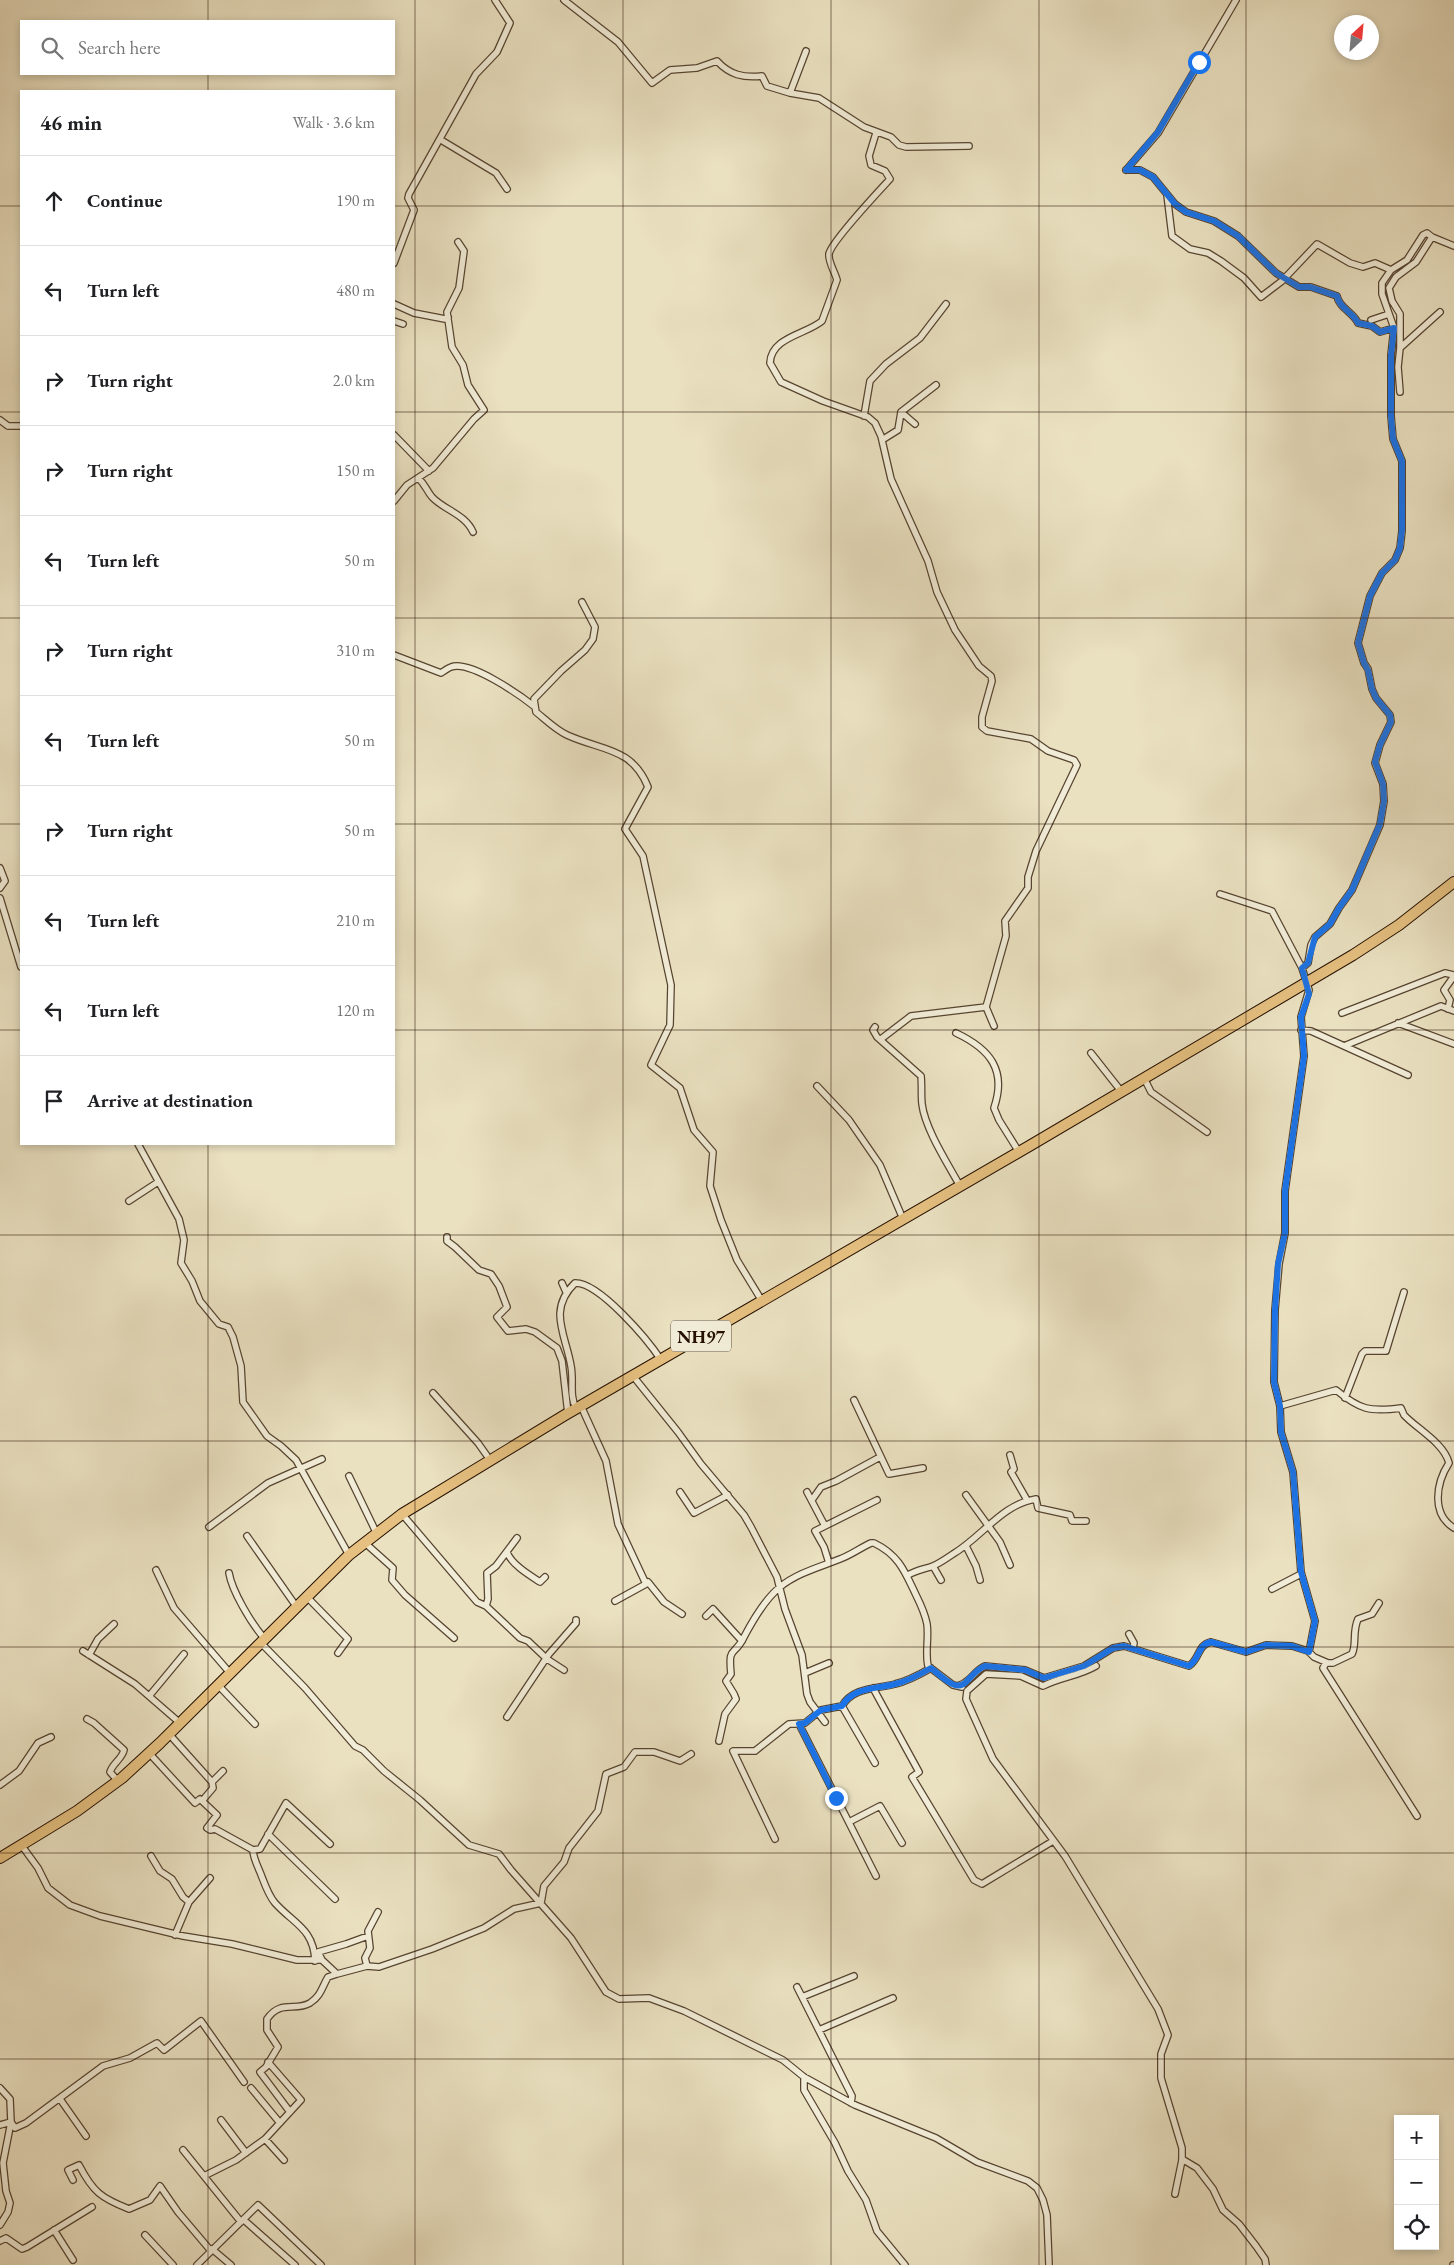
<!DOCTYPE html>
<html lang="en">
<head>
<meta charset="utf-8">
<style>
  :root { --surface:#fff; --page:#f2f2f2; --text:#202124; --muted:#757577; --line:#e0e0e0 }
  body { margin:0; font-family:"EB Garamond",serif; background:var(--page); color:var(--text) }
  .controls { position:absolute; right:15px; bottom:15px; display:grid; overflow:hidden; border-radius:0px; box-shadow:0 2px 8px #0003 }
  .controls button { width:45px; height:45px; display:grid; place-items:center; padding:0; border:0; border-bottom:1px solid var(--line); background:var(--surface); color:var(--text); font:25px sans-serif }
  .compass { position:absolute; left:1334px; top:15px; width:45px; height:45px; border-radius:50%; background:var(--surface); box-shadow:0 2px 8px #0003; rotate:26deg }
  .stop { position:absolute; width:15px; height:15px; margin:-11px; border:4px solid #1a73e8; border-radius:50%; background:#fff }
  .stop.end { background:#1a73e8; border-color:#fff; box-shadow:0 1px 5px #0008 }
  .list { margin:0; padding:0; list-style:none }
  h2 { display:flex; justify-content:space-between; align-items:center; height:65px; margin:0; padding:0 20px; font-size:21px }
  h2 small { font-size:16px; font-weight:400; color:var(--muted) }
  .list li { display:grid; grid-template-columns:32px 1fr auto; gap:15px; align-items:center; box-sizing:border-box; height:90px; padding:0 20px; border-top:1px solid var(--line) }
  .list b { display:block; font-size:19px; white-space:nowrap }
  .list em { font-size:16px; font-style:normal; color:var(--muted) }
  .icon { flex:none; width:28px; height:28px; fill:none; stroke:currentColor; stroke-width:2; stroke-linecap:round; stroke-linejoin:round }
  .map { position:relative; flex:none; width:1454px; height:2265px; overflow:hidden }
  .search { position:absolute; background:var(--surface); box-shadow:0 2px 8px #0003; left:20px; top:20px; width:375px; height:55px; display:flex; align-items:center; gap:12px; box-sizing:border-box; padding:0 18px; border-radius:0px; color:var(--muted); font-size:19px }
  .panel { position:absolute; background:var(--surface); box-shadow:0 2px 8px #0003; left:20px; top:90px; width:375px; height:1055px; border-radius:0px }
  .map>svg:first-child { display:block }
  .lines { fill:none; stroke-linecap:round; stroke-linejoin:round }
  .street-casing { stroke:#564430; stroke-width:8 }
  .highway-casing { stroke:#251000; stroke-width:12 }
  .street { stroke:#f1ecd7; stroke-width:5.5 }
  .highway { stroke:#e5c080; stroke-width:10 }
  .route { stroke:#1a73e8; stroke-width:6 }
  .grid { fill:none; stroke:#251000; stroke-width:1; stroke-opacity:0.55 }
  .labels { text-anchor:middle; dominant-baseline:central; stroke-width:4.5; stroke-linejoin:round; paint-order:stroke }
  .shield { fill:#f1ecd7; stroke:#625240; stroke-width:1 }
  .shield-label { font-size:18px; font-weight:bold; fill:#251000 }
</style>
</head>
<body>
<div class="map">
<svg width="1454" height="2265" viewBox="0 0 1454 2265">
  <rect width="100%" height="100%" fill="#eae1c1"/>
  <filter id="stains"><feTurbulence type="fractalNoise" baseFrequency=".004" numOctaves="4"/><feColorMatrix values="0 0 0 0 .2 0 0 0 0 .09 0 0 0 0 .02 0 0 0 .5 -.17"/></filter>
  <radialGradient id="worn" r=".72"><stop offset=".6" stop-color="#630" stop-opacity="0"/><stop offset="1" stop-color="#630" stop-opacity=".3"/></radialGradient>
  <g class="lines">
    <defs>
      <path id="street" d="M564,0L618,42L652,83L670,70L697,68L717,61C730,75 743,78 762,76L767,86L790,93L806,51
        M790,93L819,98L864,127L891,137L899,145L906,147L969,146
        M876,133L869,156L871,165L885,171L890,179C879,191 831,242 829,254C828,262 835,272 837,280L822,321C807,334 771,337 770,363L781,382L823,401L868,417L875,423L881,436L891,479L928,561L937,592L955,630L979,666L991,676L992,681L982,717V727L987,731L1031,739L1048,751L1074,760L1077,765L1036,851L1028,877V888L1005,921L1006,936L986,1007L911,1016L881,1039
        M441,140L496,173L507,189
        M1126,170H1140L1153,177L1175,204L1186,212L1214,221L1238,236L1276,273L1299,287H1311L1337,296C1339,308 1353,312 1358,323L1372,326L1380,332L1394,328
        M1126,170L1158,133L1236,0
        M1167,195L1172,236L1190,249L1208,253L1221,261L1244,278L1261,297L1282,281L1317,244L1350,263L1363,267L1375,263L1391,270
        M394,263L414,210L408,198L409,194L476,74L497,52L510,23L495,0
        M394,304L414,313L445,319L448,317
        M1371,320L1389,314
        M394,321L403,324
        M1400,348L1440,312
        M1400,392L1398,367L1400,348V314L1392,301L1389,288L1396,277L1416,262L1432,237L1454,246
        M901,412L915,424
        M864,416L870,381L886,364L920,338L946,304
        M0,420L8,426H21
        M394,435L429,471
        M882,440L898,430L901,412L936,385
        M418,478C426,485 426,490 432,497C444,510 465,514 473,532
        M394,501L407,485L433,468L474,419L484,410L468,385L463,365L452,347L447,312L459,288L464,251L458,242
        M582,602L595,627L593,639L585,650L561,671L534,699L536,712C546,720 556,730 567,735C602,751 632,747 648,787L625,829L643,856L671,985L670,1025L651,1065L680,1088L694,1130L713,1152L710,1186L721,1220L737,1260L762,1301
        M394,655L441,673C444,671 448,668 451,667C470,660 520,695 535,707
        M0,868L5,881L0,888
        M1220,894L1272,911L1302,968L1309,990L1301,1017L1304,1056L1285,1191V1233L1279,1264L1275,1310L1274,1382L1280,1406L1281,1432L1293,1472L1301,1572L1315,1621L1309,1652
        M0,898L21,967
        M1302,968L1308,963L1311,945L1315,937L1330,924L1339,908L1352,890L1380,825L1384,801L1383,784L1375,763L1380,745L1391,722L1390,715L1376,698L1372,689L1368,669L1364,663L1358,643L1370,596L1382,573L1395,560L1400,548L1402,531V461L1393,439L1391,416V355L1394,328L1382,294V283L1391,270L1407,260L1423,235L1427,233L1432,237
        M986,1007L994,1026
        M1448,1009L1450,1000L1444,990L1454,976
        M1342,1013L1445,973L1454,975
        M1398,1023L1454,1044
        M875,1027L873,1030L877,1037L921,1076C922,1085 921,1095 922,1104C925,1129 948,1164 960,1186
        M1301,1030L1311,1031L1408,1075
        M956,1033C990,1049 1007,1070 994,1108L999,1120L1019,1152
        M1344,1046L1441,1006L1454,1011
        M1091,1053L1121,1091
        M1144,1078L1151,1092L1207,1132
        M817,1086L849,1120L880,1165L903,1219
        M138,1144L179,1219L184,1240L181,1263L192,1281L200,1301L219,1324L228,1327L233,1337L241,1366L243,1402L267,1436L281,1446L296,1460L349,1555
        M129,1201L158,1182
        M447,1237V1241L455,1247L479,1270L491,1274L499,1286L507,1307L497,1317L508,1331L526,1329L535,1332L557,1348L562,1361L568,1414
        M562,1283L566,1292
        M633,1376L678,1432L701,1464L744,1515L751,1527L777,1577L785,1609L802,1655L807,1694L810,1702L825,1722
        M433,1393L478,1443L490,1460
        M1345,1398L1362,1354L1365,1351H1386L1404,1292
        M854,1400L889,1474L923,1468
        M581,1406L606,1461L618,1524L646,1584L648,1582L664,1602L682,1614
        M1280,1406L1336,1390C1360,1410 1370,1412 1401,1408L1404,1415C1417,1429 1444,1443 1449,1463C1436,1483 1431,1514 1454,1528
        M576,1409C569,1393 574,1383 571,1366C566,1335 547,1310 575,1283C599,1282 648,1340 661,1360
        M1010,1455L1014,1469L1011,1472L1027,1500
        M349,1476L376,1532
        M680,1492L694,1513L728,1495
        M807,1492L825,1526
        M966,1495L1000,1542L1010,1565
        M812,1500L821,1487L836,1481L880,1457
        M402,1514L477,1602L486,1606L520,1638L528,1641L547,1659L564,1670
        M209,1527L268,1483L322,1459
        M247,1536L296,1606
        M364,1542L393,1568L392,1580L405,1595L454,1638
        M966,1546L976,1566L980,1580
        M507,1552C511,1564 529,1575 540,1582L545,1577
        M829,1563L824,1547L815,1531L877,1500
        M933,1566L941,1580
        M156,1570L174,1608L230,1673
        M229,1573C232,1591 251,1623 264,1638
        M908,1575C917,1570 925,1569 933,1566C940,1563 947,1558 953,1554C982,1537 1002,1504 1036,1499L1038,1508L1070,1515L1072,1521H1086
        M1272,1589L1301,1574
        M306,1596L348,1639L338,1653
        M615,1601L646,1584
        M486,1606L488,1599L487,1573L496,1566L517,1538
        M706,1616L713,1609L742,1641
        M1129,1634L1134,1643L1133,1648
        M260,1642L305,1688L355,1746L363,1750L384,1771L420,1800L469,1845L499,1854L511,1870L571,1938L606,1992L619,1999L649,1998L684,2011L783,2060L804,2077L855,2105L936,2138L977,2162L1028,2181L1037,2188L1043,2200L1047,2215L1049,2265
        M83,1651L135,1684L180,1723
        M89,1655L98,1639L114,1624
        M1326,1663L1323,1668L1417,1816
        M1096,1666C1079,1676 1061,1677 1043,1686L1021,1676L986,1674L967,1691L966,1699L993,1759L1065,1856L1158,2009L1168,2035L1161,2054V2078L1182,2148V2160L1175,2194
        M805,1673L829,1663
        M218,1685L255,1724
        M960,1685C970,1682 975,1670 985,1666L1025,1670L1044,1678L1084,1666L1113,1648L1124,1646L1189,1666C1200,1659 1197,1645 1211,1642L1246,1652L1266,1645L1292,1646L1308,1651L1314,1657L1328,1663H1333L1352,1654C1357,1644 1352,1632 1358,1619L1372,1614L1379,1603
        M873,1688L919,1772L912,1777L974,1880L982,1884L1053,1841
        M150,1695L184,1654
        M842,1706L875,1763
        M507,1717L549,1654L576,1623V1620
        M87,1719L94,1723L124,1750C122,1759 113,1763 110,1772L118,1781
        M799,1724L876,1876
        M169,1734L212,1782L223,1771
        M719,1741L725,1714L736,1699L734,1694L726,1681L731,1674C728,1644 734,1658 744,1637C753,1620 765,1599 780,1587C797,1573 820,1567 840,1559C851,1555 860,1548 871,1543H874C899,1555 905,1572 916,1595C921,1605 925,1614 927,1624C929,1638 925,1652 928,1666L953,1685L962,1687
        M149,1753L195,1803L200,1799L217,1815L207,1828L210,1830L215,1829L253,1850L260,1849L286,1803L330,1844
        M0,1785L19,1771L38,1743L51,1737
        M202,1801L213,1788L212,1782
        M849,1822L880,1806L902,1843
        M268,1834L335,1899
        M775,1839L733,1751H755L789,1724L805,1723L821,1710L842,1706C853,1687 876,1689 895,1684C908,1681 919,1675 931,1668
        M22,1846L38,1868L48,1888L70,1905L100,1916L183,1936L232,1944L297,1960H322L337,1974L367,1966L379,1967L432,1949L484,1928L514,1909L541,1903L544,1886L564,1862L569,1848L598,1811L606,1774L624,1767L635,1752H654L680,1761L691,1754
        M253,1850C253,1857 257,1865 260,1872C264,1882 268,1895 275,1903C294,1924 314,1929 315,1961
        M151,1856L160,1871L172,1879L183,1897L189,1902
        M175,1935L189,1902L210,1878
        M322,1960L318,1952L346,1944L368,1936
        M367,1966L365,1958L370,1948L368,1931L378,1912
        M797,1987L852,2096L851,2103
        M802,1997L854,1976
        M819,2030L893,1998
        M804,2077V2090L835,2143L848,2171L866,2200L877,2231L905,2265
        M0,2088L10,2099L11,2122L3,2163L6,2191L10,2203L8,2212L0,2225
        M251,2088L280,2123
        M60,2099L86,2136
        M290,2112L260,2072L266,2067L278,2047L267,2030V2019C281,1999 295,2012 310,2003C321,1996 322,1987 328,1977L337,1974
        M221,2120L246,2153
        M11,2122L15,2128L26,2123L103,2066L130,2058L157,2043L164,2050L201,2021L244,2082
        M0,2125L11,2122
        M265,2139L284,2160
        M183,2150L241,2222
        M1182,2159L1197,2168L1213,2189L1223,2210L1239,2224L1256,2246L1265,2259L1266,2265
        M204,2176L236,2160L265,2139L301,2100L268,2062
        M73,2180L68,2170L79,2165C93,2192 101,2198 129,2209L150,2200L160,2186L178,2212L211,2251
        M244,2220L295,2265
        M54,2230L73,2260
        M145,2235L173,2265
        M0,2241L6,2238L22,2249L27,2247L92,2207
        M212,2249L231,2265
        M197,2265L258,2205L321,2265
        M1453,2265H1454"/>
      <path id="highway" d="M0,1858L77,1811L122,1778L160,1743L349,1555L402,1514L565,1415L1031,1145L1353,955L1399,925L1454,882"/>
    </defs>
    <use href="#street" class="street-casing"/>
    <use href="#highway" class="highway-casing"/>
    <use href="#street" class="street"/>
    <use href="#highway" class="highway"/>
  </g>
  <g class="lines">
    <path class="route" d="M836,1798L799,1724L805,1723L821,1710L842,1706C853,1687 876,1689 895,1684C908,1681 919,1675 931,1668C940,1675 956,1693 966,1682C972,1676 977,1669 985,1666L1025,1670L1044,1678L1084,1666L1113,1648L1124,1646L1189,1666C1200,1659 1197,1645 1211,1642L1246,1652L1266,1645L1292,1646L1309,1652L1315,1621L1301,1572L1293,1472L1281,1432L1280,1406L1274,1382L1275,1310L1278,1264L1285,1233V1191L1304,1056L1301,1017L1309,994L1302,968L1308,963L1315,937L1330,924L1339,908L1352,890L1380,824L1384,801L1383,784L1375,762L1380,745L1391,722L1390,715L1376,698L1372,689L1368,670L1364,663L1358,643L1370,596L1382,573L1395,560L1400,548L1402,530V461L1393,439L1391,416V355L1394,328L1380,332L1372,326L1358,323C1353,312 1339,308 1337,296L1310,287H1299L1276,273L1238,236L1214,221L1186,212L1175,204L1153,177L1140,170H1126L1158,132L1199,62"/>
  </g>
  <path class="grid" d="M208,0V21M415,0V2265M623,0V2265M831,0V2265M1039,0V2265M1246,0V2265M208,74V91M0,206H21M394,206H1454M0,412H21M394,412H1454M0,618H21M394,618H1454M0,824H21M394,824H1454M0,1030H21M394,1030H1454M208,1144V2265M0,1235H1454M0,1441H1454M0,1647H1454M0,1853H1454M0,2059H1454"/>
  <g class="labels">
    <rect class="shield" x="671" y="1320.5" width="60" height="31" rx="4"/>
    <g class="shield-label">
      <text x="701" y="1336">NH97</text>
    </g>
  </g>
  <rect width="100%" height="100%" filter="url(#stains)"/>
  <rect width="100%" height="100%" fill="url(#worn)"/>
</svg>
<div class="controls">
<button>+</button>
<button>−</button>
<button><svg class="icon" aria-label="locate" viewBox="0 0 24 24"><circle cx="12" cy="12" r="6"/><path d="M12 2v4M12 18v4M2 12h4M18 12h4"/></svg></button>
</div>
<svg class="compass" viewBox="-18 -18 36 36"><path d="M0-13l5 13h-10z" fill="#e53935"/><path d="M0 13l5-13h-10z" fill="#757577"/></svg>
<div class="stop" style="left:1199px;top:62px"></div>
<div class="stop end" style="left:836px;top:1798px"></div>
<div class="search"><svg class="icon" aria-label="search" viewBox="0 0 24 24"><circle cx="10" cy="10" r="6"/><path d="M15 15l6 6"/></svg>Search here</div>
<section class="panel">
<h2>46 min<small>Walk · 3.6 km</small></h2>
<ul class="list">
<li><svg class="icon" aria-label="ahead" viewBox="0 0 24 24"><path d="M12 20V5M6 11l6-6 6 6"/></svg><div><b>Continue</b></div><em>190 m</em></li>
<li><svg class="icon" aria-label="left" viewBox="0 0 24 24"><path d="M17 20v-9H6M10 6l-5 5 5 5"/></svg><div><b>Turn left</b></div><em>480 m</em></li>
<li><svg class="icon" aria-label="right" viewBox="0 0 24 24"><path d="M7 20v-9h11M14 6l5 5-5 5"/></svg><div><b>Turn right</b></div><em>2.0 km</em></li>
<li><svg class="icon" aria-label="right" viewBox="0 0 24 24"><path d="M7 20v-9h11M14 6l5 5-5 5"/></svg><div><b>Turn right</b></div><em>150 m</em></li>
<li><svg class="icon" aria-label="left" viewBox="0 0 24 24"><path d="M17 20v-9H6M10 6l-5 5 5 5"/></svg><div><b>Turn left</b></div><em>50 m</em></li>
<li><svg class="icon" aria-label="right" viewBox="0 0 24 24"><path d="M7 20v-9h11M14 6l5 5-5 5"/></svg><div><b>Turn right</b></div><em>310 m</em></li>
<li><svg class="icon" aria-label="left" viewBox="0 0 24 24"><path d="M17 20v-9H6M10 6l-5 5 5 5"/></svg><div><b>Turn left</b></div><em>50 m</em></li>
<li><svg class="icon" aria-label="right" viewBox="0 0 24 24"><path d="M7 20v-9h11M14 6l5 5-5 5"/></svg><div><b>Turn right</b></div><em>50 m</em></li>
<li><svg class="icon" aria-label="left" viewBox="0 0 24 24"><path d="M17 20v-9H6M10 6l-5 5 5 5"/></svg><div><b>Turn left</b></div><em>210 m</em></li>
<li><svg class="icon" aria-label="left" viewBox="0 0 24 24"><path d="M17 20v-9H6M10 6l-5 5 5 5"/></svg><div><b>Turn left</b></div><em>120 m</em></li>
<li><svg class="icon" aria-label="arrive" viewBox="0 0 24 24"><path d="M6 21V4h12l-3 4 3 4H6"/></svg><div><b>Arrive at destination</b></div></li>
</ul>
</section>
</div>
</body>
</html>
